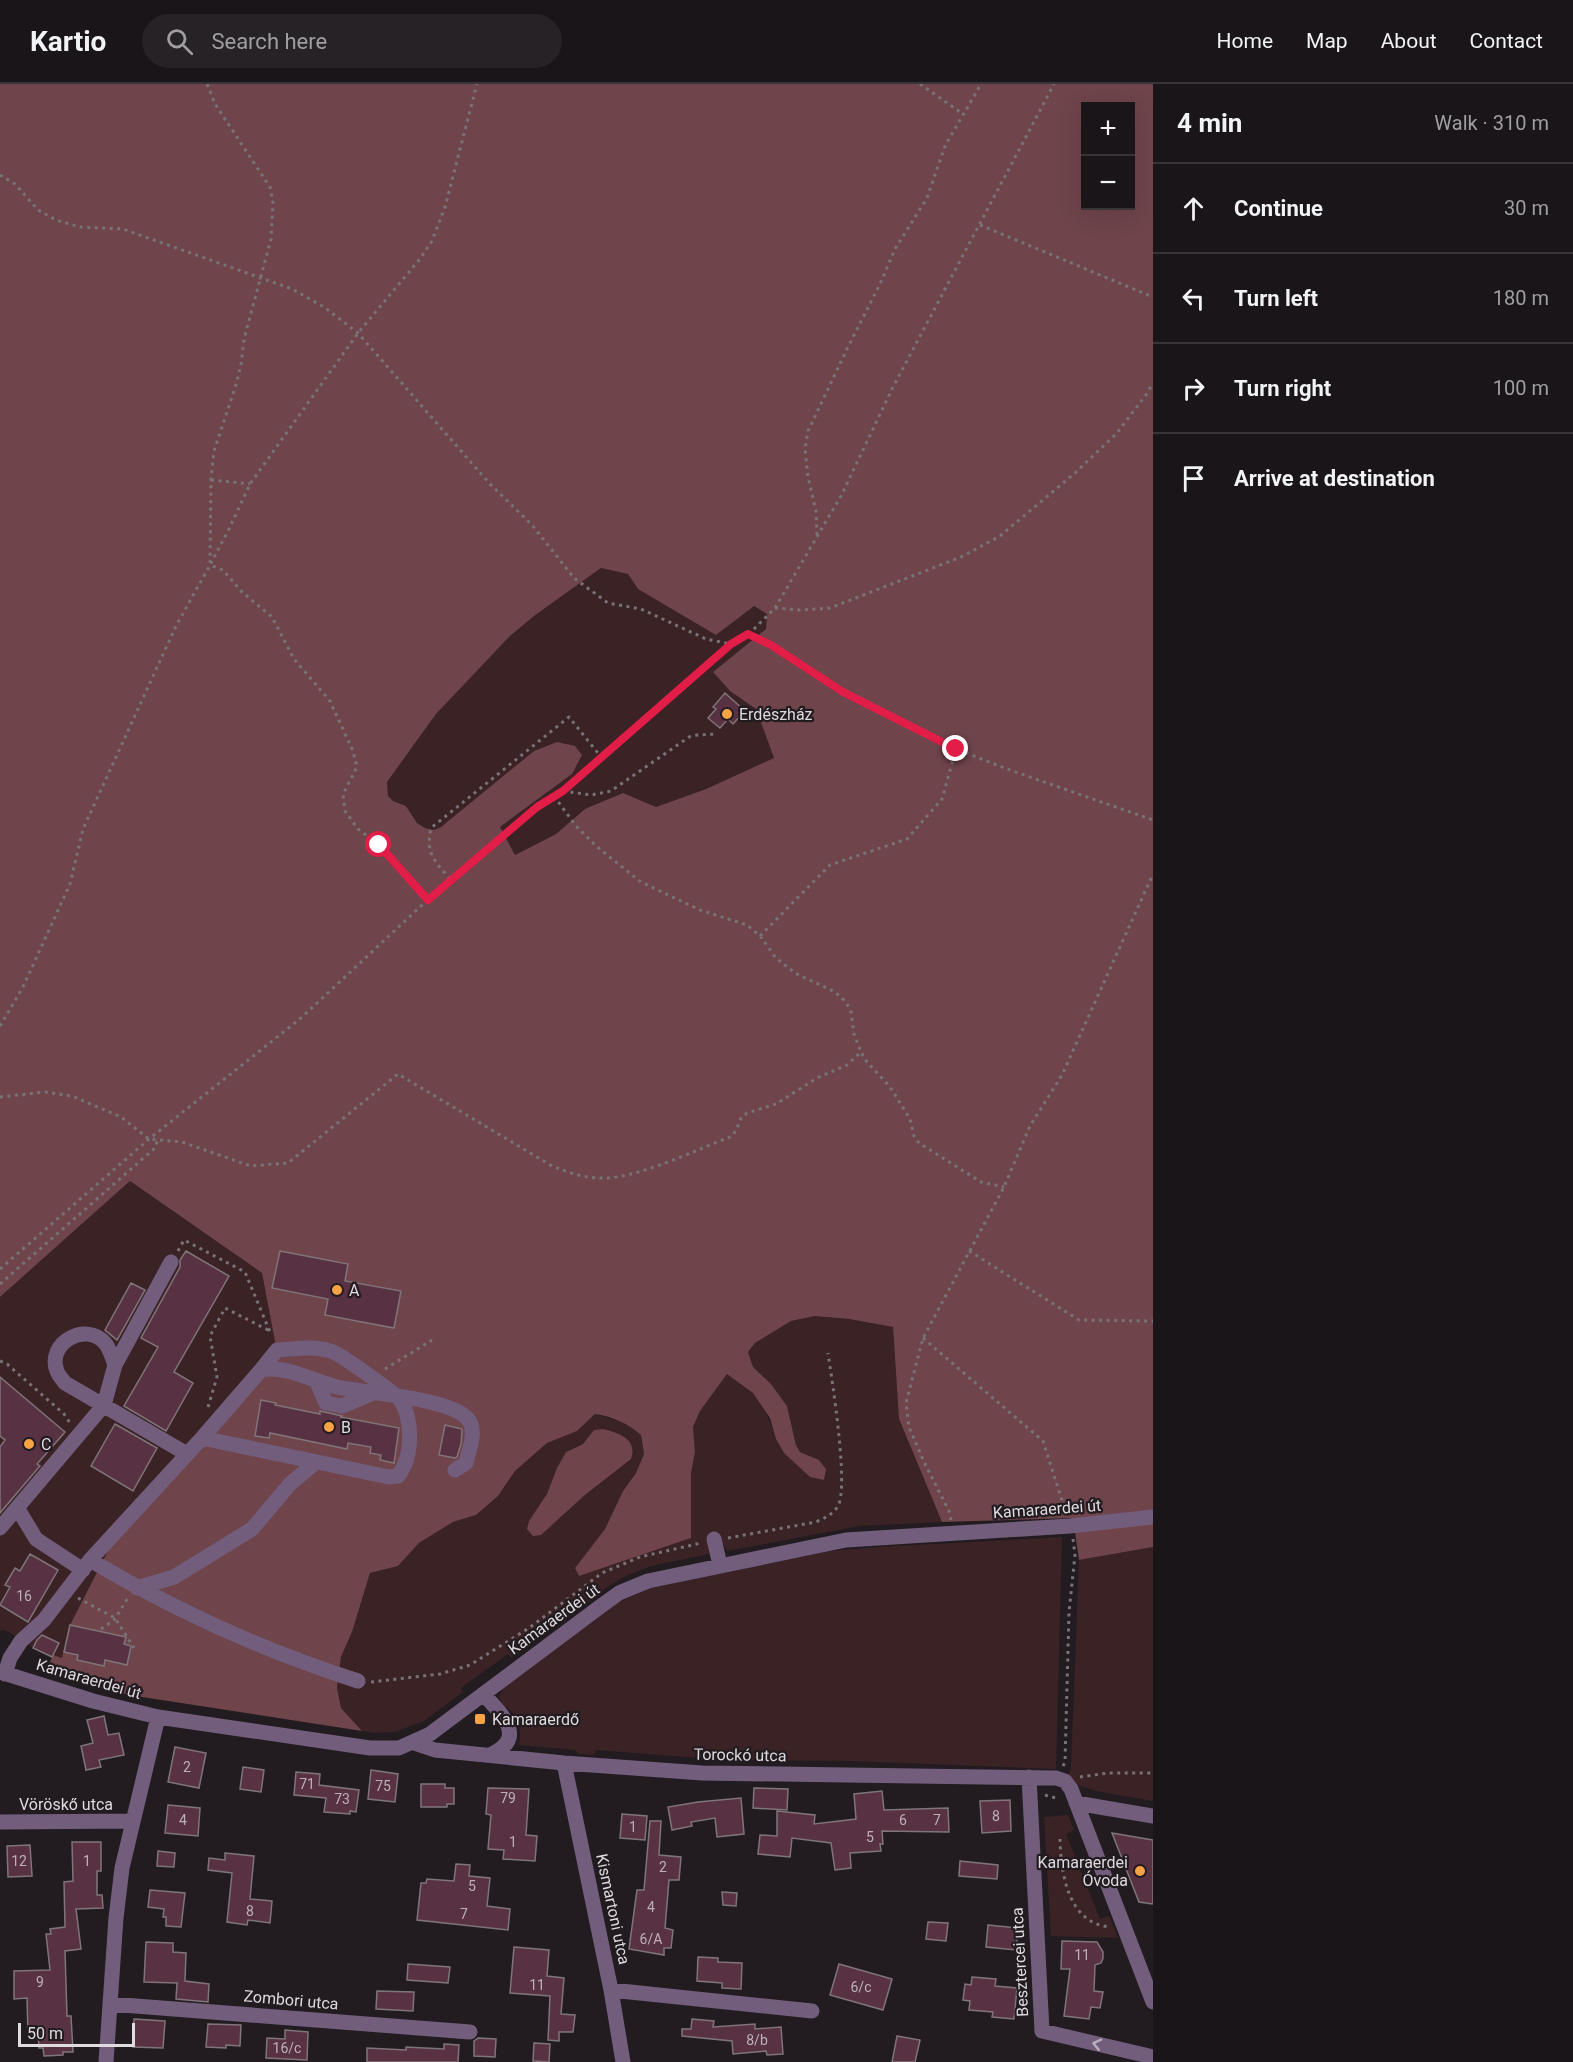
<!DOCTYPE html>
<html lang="en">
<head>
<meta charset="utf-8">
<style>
  :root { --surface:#1a1519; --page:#272226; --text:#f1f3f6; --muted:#9f9fa2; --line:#383438 }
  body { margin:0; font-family:Roboto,sans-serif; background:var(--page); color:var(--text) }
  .controls { position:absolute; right:18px; top:18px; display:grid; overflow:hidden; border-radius:0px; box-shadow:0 6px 24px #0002 }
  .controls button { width:54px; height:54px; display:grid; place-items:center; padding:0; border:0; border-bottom:2px solid var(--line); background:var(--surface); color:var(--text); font:30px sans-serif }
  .scale { position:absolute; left:18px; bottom:15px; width:117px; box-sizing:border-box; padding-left:6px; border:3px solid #dfdbde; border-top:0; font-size:16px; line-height:21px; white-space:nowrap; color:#dfdbde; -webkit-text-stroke:4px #221c21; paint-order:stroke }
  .stop { position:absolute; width:18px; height:18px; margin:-14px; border:4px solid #e11d48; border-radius:50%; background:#fff }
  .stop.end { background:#e11d48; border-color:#fff; box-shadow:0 2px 6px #0008 }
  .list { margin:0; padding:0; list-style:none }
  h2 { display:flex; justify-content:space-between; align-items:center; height:78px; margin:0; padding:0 24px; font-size:26px }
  h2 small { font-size:20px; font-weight:400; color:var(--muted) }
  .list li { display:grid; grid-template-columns:39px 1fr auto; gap:18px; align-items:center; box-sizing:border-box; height:90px; padding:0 24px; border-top:2px solid var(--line) }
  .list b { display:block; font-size:22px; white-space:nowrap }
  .list em { font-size:20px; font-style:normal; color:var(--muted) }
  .icon { flex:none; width:33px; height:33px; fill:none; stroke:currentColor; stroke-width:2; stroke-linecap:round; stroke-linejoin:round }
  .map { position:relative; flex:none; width:1153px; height:1978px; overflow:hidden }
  header { display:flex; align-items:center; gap:36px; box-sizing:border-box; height:84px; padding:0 30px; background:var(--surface); border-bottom:2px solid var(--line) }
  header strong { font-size:28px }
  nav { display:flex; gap:33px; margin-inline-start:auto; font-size:21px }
  .search { width:420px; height:54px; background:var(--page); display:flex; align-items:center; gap:15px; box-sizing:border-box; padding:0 21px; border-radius:33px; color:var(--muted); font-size:22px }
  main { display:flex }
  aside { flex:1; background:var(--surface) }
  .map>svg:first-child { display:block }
  .green { fill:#3a2225; fill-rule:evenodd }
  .forest { fill:#6f444b; fill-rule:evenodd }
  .building { fill:#583243; stroke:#7f7579; stroke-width:1.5 }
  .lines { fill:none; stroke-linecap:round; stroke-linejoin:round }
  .path { stroke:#787377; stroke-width:3; stroke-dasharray:3 4.5; stroke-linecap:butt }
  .minor { stroke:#725e7c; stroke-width:15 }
  .oneway { stroke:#b9afbc }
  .route { stroke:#e11d48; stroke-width:8 }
  .poi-dot { fill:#f5a345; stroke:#221c21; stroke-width:2 }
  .labels { text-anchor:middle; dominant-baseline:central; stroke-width:4.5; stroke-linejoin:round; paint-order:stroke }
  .number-label { font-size:14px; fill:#bdb1b7 }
  .poi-label { font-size:16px; fill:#dfdbde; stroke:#221c21; text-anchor:start }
  .street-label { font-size:16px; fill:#dfdbde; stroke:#221c21 }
</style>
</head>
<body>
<header>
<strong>Kartio</strong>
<div class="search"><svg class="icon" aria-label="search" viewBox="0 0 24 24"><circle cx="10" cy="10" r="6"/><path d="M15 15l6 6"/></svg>Search here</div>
<nav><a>Home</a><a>Map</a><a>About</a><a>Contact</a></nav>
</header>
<main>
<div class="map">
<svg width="1153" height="1978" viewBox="0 0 1153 1978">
  <rect width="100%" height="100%" fill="#221c21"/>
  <path class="green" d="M601,484L628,490L638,505L754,522L767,530L766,545L713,588L730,607L756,625L774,674L706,705L656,723L585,725L556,750L515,771L500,743L572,690L434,746L425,744L417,739L406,722L393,717L388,712L387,698L436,630L510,552L534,532Z
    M130,1097L262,1189L279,1273L61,1575C39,1572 24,1555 4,1546L0,1547V1213Z
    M815,1232L848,1235L893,1243L899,1335L942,1438L860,1442L727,1467L721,1457L710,1459L709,1470L651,1482L626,1492L612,1500L511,1574L508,1570L461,1604L463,1608L424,1637L395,1648L375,1649L362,1647L341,1624L337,1604L341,1573L352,1548L370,1489L398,1482L419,1459L453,1438L476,1431L498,1412L515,1387L548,1358L577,1346L595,1330L629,1340L641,1351L644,1370L636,1389L623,1407L605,1445L575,1484L579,1491L691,1454V1389L695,1368L693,1343L700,1327L727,1290C736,1296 747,1302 754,1310C769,1327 773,1350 784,1369L819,1376L800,1368L796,1361L787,1322L771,1300L753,1283L748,1268L755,1259L791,1237ZM594,1346H609L620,1351L631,1375L585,1411L558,1436L529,1437L548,1410L568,1366L583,1360Z
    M1062,1453L1056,1685L850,1677L725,1676L596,1666L594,1671L579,1670L575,1666L519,1661C521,1649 521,1636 511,1627C506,1622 501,1620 499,1612L505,1602L619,1518L651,1504L830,1467L878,1463Z
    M1153,1463V1717L1096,1707L1065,1697L1071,1684L1079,1476Z
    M1068,1731L1074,1746L1066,1750L1100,1835L1109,1832L1118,1854L1051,1852L1044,1733Z"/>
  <path class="forest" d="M0,0H1153V1463L1079,1476L1073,1434L942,1438L899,1335L893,1243L849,1235L815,1232L791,1237L755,1259L748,1268L753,1283L771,1300L787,1322L796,1361L800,1368L819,1376L826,1385L824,1396L810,1393L784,1369L776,1355L770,1334L753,1309L727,1290L700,1327L693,1343L695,1368L691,1389V1454L579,1492L575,1484L605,1445L623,1407L636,1389L644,1370L641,1351C627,1339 613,1333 595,1330L577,1347L547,1359L515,1387L498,1412L476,1431L453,1438L419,1459L398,1482L370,1489L352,1548L341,1573L337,1604L341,1624L362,1647L129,1611L53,1591L50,1578L53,1571L62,1574L70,1541L110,1463L278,1273L262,1189L130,1097L0,1213ZM1086,22H1130V122H1086ZM601,484L628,490L638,505L716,551L754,522L767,530L766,545L713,588L730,607L756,625L774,674L706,705L656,723L623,709L585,725L556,750L515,771L500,743L572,690L582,671L575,662L557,658L534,667L441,743L434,746L425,744L417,739L406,722L393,717L388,712L387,698L436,630L510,552L534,532Z
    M603,1345C619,1349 638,1355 631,1375L585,1411L541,1451L533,1452L527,1445L529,1437L547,1410L557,1384L566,1368L583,1360L594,1346Z"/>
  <path class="building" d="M725,609L745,627L733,640L728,635L720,644L708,634L716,625L713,623Z
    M186,1167L229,1192L174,1288L193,1299L166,1347L124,1322L158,1263L141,1254L180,1183V1176Z
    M280,1167L348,1180L345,1197L401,1207L394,1244L325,1231L328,1215L272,1204Z
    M131,1199L145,1206L117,1256L105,1246Z
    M0,1293L65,1348L37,1380L40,1382L0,1429V1363L5,1356L0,1352Z
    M261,1316L276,1319L275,1321L320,1330V1327L342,1332L341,1333L399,1344L394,1379L380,1376L381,1371L370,1369L371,1363L348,1359L347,1365L270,1349L269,1354L255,1352Z
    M115,1340L157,1364L133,1407L91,1382Z
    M445,1341L462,1345L461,1360L457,1373L455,1374L439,1371Z
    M30,1470L58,1486L28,1538L0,1521L10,1503L5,1501L15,1484L20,1487Z
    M70,1541L126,1553L124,1560L131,1562L127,1581L105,1576L104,1582L77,1576L78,1571L64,1568Z
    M42,1551L59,1559L52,1573L33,1564L37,1556Z
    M104,1632L108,1651L119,1649L124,1671L99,1676L101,1683L86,1686L81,1662L93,1659L87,1636Z
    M175,1663L206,1669L199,1704L168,1698Z
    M243,1683L264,1686L261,1708L240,1705Z
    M371,1686L398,1690L395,1718L368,1715Z
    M296,1688L320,1690L319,1701L359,1706L356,1728L350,1727V1730L324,1728L326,1714L294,1711Z
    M421,1700H445V1704H454V1720H447V1723H421Z
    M488,1704L529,1705L526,1751L537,1752L535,1777L503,1775L504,1766L488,1765L491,1731L486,1730Z
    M754,1704L788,1705L787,1726L753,1724Z
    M882,1707L884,1726L948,1724L949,1748L882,1747L883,1760H880L881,1767L850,1769L851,1784L835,1786L831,1759L792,1754L790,1773L758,1770L760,1751L777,1752V1727L815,1731L814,1740L856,1735L854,1710Z
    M741,1714L744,1750L717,1753L715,1734L691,1738L692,1742L672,1746L668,1723L698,1718Z
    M1010,1716L1011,1747L982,1749L980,1717Z
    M168,1721L200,1724L198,1752L165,1749Z
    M622,1730L647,1732L645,1756L620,1754Z
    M650,1737H661L659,1771L681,1773L679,1796H669L665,1844L673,1846L671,1864H664V1871L629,1865L637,1806H644Z
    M1112,1749L1153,1756V1820L1139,1818Z
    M72,1758H101V1787H97V1811H102L103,1824L76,1825L81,1865L65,1867L67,1932H71L73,1968H63V1971L44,1972L43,1964H39L38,1949L28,1950L27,1914L14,1915V1887L50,1886L46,1850H51L50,1845L65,1843L64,1798L73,1797Z
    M30,1761L32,1792L8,1793L7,1762Z
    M158,1767L175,1769L174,1783L157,1782Z
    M225,1769L254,1772L250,1815L272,1817L270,1839L248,1836L247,1841L227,1838L232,1789L208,1786L209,1774L225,1776Z
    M960,1777L998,1781L997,1795L959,1792Z
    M456,1780L470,1781L469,1792L490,1794L487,1822L510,1825L508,1846L417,1836L421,1799H426L427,1795L454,1797Z
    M150,1806L185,1809L181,1843L166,1842V1833H163L164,1825L148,1823Z
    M722,1808L737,1809L736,1822L723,1821Z
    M928,1838L948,1839L946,1857L926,1855Z
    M988,1841L1018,1844L1016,1866L986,1863Z
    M1062,1857L1097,1858L1103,1868V1874L1101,1879L1095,1881L1094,1907L1103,1908L1100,1924L1091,1923L1089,1935L1064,1932L1070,1885H1061Z
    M146,1858L173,1859V1868L186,1869L185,1897L209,1900L208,1918L176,1915L177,1899L144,1898Z
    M514,1863L549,1866L547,1892L564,1894L561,1930L575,1931L573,1948H559V1957L548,1956L550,1912L510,1909Z
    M698,1873L718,1874V1878L742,1879L741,1905L722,1904V1899L697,1897Z
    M408,1880L450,1883L448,1899L407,1896Z
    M839,1880L892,1895L883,1926L830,1911Z
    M972,1893L996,1895L995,1902L1017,1904L1014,1935L992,1933L993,1928L969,1926L970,1917L963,1916L965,1900L971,1901Z
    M377,1907L414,1908L413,1927L376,1925Z
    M134,1935L165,1937L163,1964L133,1963Z
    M692,1935L714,1937L713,1943L755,1940V1945L781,1943L783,1970L767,1971L766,1967L733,1970L732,1957L682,1952V1945H691Z
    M208,1940L241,1941L240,1962L226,1961V1964L206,1963Z
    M285,1946L308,1948L307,1976L266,1974L267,1954L285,1955Z
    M897,1952L920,1956L915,1978H892Z
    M478,1954L496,1955L495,1973L474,1972V1957Z
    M534,1959L550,1960L549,1978L533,1977Z
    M444,1960L459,1961L458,1978H367V1964L406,1966V1963L444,1965Z"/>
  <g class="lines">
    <path class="path" d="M920,0L963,30
      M0,91L15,100L38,126L56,136L80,143L123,145L292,205L324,223L358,249L489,399L532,441L574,494L608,519L641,525L706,555L731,560
      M980,141L1153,213
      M211,396L250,400
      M817,451L816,427L808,393L805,365L808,347L847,265L880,200L895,165L927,114L945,62L981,0
      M775,524L800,526L830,524L961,473L1000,452L1075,389L1116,350L1146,311L1153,299
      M749,550L771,561L843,608L956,665L1007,685L1153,736
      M563,707L591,711L611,707L689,653L697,651L717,650
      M554,712L576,742L596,762L641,798L700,826L747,841L760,852L776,874L795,889L835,908L846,918L851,928L854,950L861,968
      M450,795C435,777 425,770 431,744L569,633L602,674
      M428,816L379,761L358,745L345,727L343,710L357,683L353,667L330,617L294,575L272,533L242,508L223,486L210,481L228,447L250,400L358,249L419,176L432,157L445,123L477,0
      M760,852L830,781L907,755L942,715L956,665
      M0,942L22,905L70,800L83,745L176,542L210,481L211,396L214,367L235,304L241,281L244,255L271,155L273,119L270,103L215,20L207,0
      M0,1013L45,1008L72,1012L121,1033L149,1055L182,1058L251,1082L288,1079L398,990L552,1082C570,1089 587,1095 606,1094C640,1093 696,1066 730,1053L736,1047L741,1034L747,1029L776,1020L817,994L847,981L861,968L867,978L890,1003L910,1035L914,1052L919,1059L981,1098L1004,1103
      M178,1167L184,1156L245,1188L270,1248
      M969,1167L1079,1236L1153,1237
      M0,1185L149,1055L301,934L450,795L537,723L563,707L731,560L749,550L775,524L841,412L893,303L1054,0
      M0,1200L155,1064L158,1055
      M923,1254L1043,1357L1066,1429
      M0,1277L7,1280L64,1330L70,1339
      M385,1285L432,1256
      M208,1323L217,1293L210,1252L225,1224L270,1247
      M951,1436L949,1427L924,1378L909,1343L906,1319L923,1254L1004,1103L1030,1042L1062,991L1153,790
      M728,1454L816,1438C825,1434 833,1430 838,1422C849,1403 832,1296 828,1269
      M78,1514L115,1534L134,1564
      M101,1545L114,1536L128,1514
      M371,1598L440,1590L470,1581L529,1544L602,1489L640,1473L701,1459
      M1063,1682L1065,1678L1069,1528L1075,1471L1073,1455
      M1080,1693L1108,1689H1153
      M1045,1711L1059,1715
      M1060,1755C1061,1788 1067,1839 1110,1843"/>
    <path class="minor" d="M115,1281C112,1273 110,1265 105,1259C86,1237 46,1259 57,1287C58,1291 63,1296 65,1299L187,1370
      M316,1296L326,1319L342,1322L373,1309
      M202,1354L261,1286C286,1281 313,1297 337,1303C367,1309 448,1314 467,1334C478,1346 469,1365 466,1379L455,1386
      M18,1425L36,1455L83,1486
      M0,1444L104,1321L115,1281L171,1178
      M714,1455L720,1481
      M90,1476C174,1526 264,1567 358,1597
      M137,1504L174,1493L252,1445L290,1400L316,1378
      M0,1588L93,1617L158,1633L370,1664H399L430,1650L601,1522L619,1509L648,1497L846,1456L1070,1442L1153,1433
      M5,1590L10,1574L21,1557L44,1536L90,1476L202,1354L389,1393L398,1392C413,1373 413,1337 401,1317C397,1310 341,1271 333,1268C315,1261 295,1265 277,1266L261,1286
      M483,1610C500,1628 528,1653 492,1670
      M414,1659L435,1666L564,1679L702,1689L1056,1694L1065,1697L1071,1705L1153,1918
      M564,1679L611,1906L623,1978
      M1029,1693L1042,1947L1153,1973
      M1076,1719L1153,1732
      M0,1738L132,1737
      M611,1906L812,1927
      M110,1920L470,1948
      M106,1978L116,1834L122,1784L158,1633"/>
  </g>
  <defs><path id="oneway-chevron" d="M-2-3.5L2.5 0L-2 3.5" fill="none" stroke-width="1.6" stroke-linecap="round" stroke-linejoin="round" transform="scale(1.5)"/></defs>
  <use class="oneway" href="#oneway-chevron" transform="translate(1097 1960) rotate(-167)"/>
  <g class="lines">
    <path class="route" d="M379,761L428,816L537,723L563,707L731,560L748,550L771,561L843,608L956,665"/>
  </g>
  <g class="poi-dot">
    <circle cx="727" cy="630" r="6"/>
    <circle cx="337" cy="1206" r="6"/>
    <circle cx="329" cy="1343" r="6"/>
    <circle cx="29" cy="1360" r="6"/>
    <rect x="474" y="1629" width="12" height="12" rx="3"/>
    <circle cx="1140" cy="1787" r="6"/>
  </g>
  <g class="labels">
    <g class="number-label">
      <text x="24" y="1512">16</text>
      <text x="187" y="1683">2</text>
      <text x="307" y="1700">71</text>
      <text x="383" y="1702">75</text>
      <text x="508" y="1714">79</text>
      <text x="342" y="1715">73</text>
      <text x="996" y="1732">8</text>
      <text x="183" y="1736">4</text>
      <text x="903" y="1736">6</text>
      <text x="937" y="1736">7</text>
      <text x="633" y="1743">1</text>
      <text x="870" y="1753">5</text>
      <text x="513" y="1758">1</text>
      <text x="19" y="1777">12</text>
      <text x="87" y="1777">1</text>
      <text x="663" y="1783">2</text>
      <text x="472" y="1802">5</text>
      <text x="651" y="1823">4</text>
      <text x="250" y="1827">8</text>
      <text x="464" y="1830">7</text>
      <text x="651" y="1855">6/A</text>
      <text x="1082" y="1871">11</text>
      <text x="40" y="1898">9</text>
      <text x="537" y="1901">11</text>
      <text x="861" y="1903">6/c</text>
      <text x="757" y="1956">8/b</text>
      <text x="287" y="1964">16/c</text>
    </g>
    <g class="poi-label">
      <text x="739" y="630">Erdészház</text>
      <text x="349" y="1206">A</text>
      <text x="341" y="1343">B</text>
      <text x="41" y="1360">C</text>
      <text x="492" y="1635">Kamaraerdő</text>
      <text x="1128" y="1778" text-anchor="end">Kamaraerdei<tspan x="1128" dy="18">Óvoda</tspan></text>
    </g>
    <g class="street-label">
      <text transform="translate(1047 1425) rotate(-4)">Kamaraerdei út</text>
      <text transform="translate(554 1535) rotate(-36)">Kamaraerdei út</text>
      <text transform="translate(89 1595) rotate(16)">Kamaraerdei út</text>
      <text transform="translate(740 1671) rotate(1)">Torockó utca</text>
      <text x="66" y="1720">Vöröskő utca</text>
      <text transform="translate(613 1825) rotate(78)">Kismartoni utca</text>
      <text transform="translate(1020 1878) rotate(-93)">Besztercei utca</text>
      <text transform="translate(291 1916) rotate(5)">Zombori utca</text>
    </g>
  </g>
</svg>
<div class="controls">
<button>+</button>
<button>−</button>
</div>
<div class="scale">50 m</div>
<div class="stop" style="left:379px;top:761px"></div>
<div class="stop end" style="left:956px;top:665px"></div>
</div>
<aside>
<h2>4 min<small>Walk · 310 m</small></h2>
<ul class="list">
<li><svg class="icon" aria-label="ahead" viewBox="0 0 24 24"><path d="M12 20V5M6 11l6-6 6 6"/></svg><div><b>Continue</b></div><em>30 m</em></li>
<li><svg class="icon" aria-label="left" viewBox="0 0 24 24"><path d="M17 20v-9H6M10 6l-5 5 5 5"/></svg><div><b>Turn left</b></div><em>180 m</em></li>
<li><svg class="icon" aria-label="right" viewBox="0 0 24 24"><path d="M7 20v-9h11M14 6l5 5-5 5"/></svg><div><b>Turn right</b></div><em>100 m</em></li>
<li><svg class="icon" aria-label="arrive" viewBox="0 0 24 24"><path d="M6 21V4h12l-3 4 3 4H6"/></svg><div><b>Arrive at destination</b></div></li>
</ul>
</aside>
</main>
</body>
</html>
